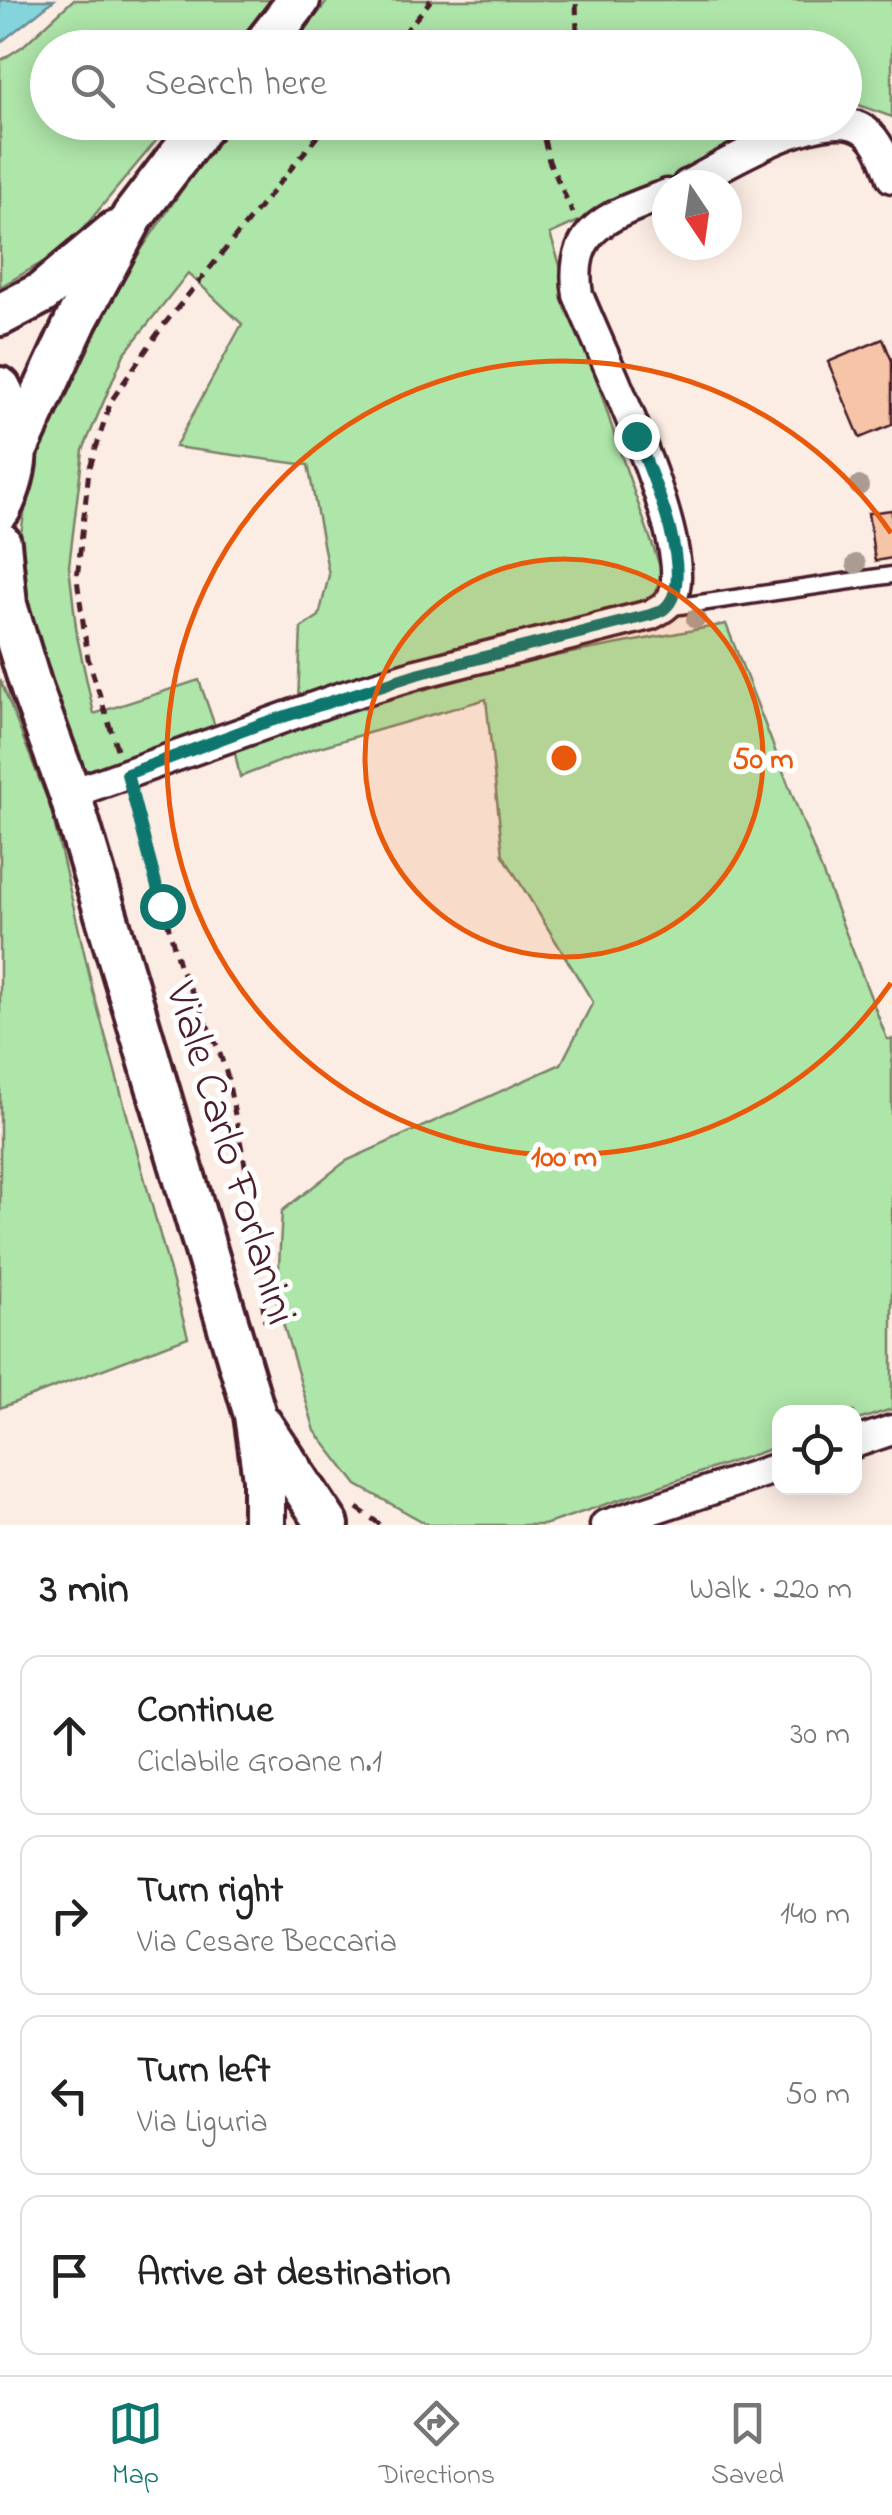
<!DOCTYPE html>
<html lang="en">
<head>
<meta charset="utf-8">
<style>
  :root { --surface:#fff; --page:#f6f6f6; --text:#222; --muted:#767676; --line:#e0e0e0; --accent:#0f766e }
  body { margin:0; font-family:"Indie Flower",sans-serif; background:var(--page); color:var(--text) }
  .controls { position:absolute; right:30px; bottom:30px; display:grid; overflow:hidden; border-radius:20px; box-shadow:0 5px 25px #0003 }
  .controls button { width:90px; height:90px; display:grid; place-items:center; padding:0; border:0; border-bottom:2px solid var(--line); background:var(--surface); color:var(--text); font:50px sans-serif }
  .compass { position:absolute; left:652px; top:170px; width:90px; height:90px; border-radius:50%; background:var(--surface); box-shadow:0 5px 25px #0003; rotate:167deg }
  .stop { position:absolute; width:30px; height:30px; margin:-22px; border:8px solid #0f766e; border-radius:50%; background:#fff }
  .stop.end { background:#0f766e; border-color:#fff; box-shadow:0 2px 10px #0008 }
  .list { margin:0; padding:0; list-style:none }
  h2 { display:flex; justify-content:space-between; align-items:center; height:130px; margin:0; padding:0 40px; font-size:42px }
  h2 small { font-size:32px; font-weight:400; color:var(--muted) }
  .list li { display:grid; grid-template-columns:65px 1fr auto; gap:30px; align-items:center; box-sizing:border-box; height:160px; margin:0 20px 20px; padding:0 20px; border:2px solid var(--line); border-radius:20px }
  .list b { display:block; font-size:38px; white-space:nowrap }
  .list p { margin:0; font-size:32px; white-space:nowrap; color:var(--muted) }
  .list em { font-size:32px; font-style:normal; color:var(--muted) }
  .icon { flex:none; width:55px; height:55px; fill:none; stroke:currentColor; stroke-width:2; stroke-linecap:round; stroke-linejoin:round }
  .map { position:relative; flex:none; width:892px; height:1525px; overflow:hidden }
  .search { position:absolute; background:var(--surface); box-shadow:0 5px 25px #0003; left:30px; right:30px; top:30px; height:110px; display:flex; align-items:center; gap:25px; box-sizing:border-box; padding:0 35px; border-radius:55px; color:var(--muted); font-size:38px }
  .sheet { height:850px; background:var(--surface) }
  nav { display:flex; justify-content:space-around; align-items:center; box-sizing:border-box; height:140px; border-top:2px solid var(--line); background:var(--surface); font-size:28px; color:var(--muted) }
  nav a { display:grid; justify-items:center; gap:5px }
  nav .on { color:var(--accent) }
  .map>svg:first-child { display:block }
  .green { fill:#aee5a9; stroke:#7c826a; stroke-width:2.5 }
  .water { fill:#84d5db; stroke:#6d8c95; stroke-width:2.5 }
  .building { fill:#f6c4a6; stroke:#4a1f2b; stroke-width:2.5 }
  .lines { fill:none; stroke-linecap:round; stroke-linejoin:round }
  .lane-casing { stroke:#4a1f2b; stroke-width:21 }
  .street-casing { stroke:#4a1f2b; stroke-width:35 }
  .secondary-casing { stroke:#4a1f2b; stroke-width:48 }
  .path { stroke:#4a1f2b; stroke-width:5; stroke-dasharray:10 8; stroke-linecap:butt }
  .lane { stroke:#fff; stroke-width:14 }
  .street { stroke:#fff; stroke-width:28 }
  .secondary { stroke:#fff; stroke-width:40 }
  .tree { fill:#ab9c93 }
  .route { stroke:#0f766e; stroke-width:12 }
  .ring { fill:none; stroke:#e8590c; stroke-width:5 }
  .labels { text-anchor:middle; dominant-baseline:central; stroke-width:10; stroke-linejoin:round; paint-order:stroke }
  .street-label { font-size:45px; fill:#4a1f2b; stroke:#fff }
  .centre { fill:#e8590c; stroke:#fff; stroke-width:5 }
  .ring-label { font-size:30px; text-anchor:middle; font-weight:bold; fill:#e8590c; stroke:#fff; stroke-width:10; stroke-linejoin:round; paint-order:stroke }
</style>
</head>
<body>
<div class="map">
<svg width="892" height="1525" viewBox="0 0 892 1525">
  <rect width="100%" height="100%" fill="#fcede4"/>
  <filter id="ink" filterUnits="userSpaceOnUse"><feTurbulence type="fractalNoise" baseFrequency=".01" numOctaves="2"/><feDisplacementMap in="SourceGraphic" scale="20" xChannelSelector="R" yChannelSelector="G"/><feConvolveMatrix kernelMatrix="1 2 1 2 8 2 1 2 1" color-interpolation-filters="sRGB"/></filter>
  <g filter="url(#ink)">
    <path class="green" d="M73,0H272L233,47L48,48V122L171,123L67,248L0,287V61L23,46Z
      M328,0H892V117L845,100L844,48L293,47Z
      M233,123H795L550,234L617,443L663,575L652,598L401,662L298,703L301,628L319,616L329,575L308,465L175,447L242,324L188,273L124,354L83,450L69,566L77,636L94,714L199,680L216,729L84,780L32,620L18,551L33,461L106,301L199,165Z
      M726,624L887,1039H892V1409L855,1421L854,1412H780L779,1446L544,1525H429L357,1485L315,1431L277,1303L282,1211L346,1161L561,1064L593,1002L503,855L486,699L309,750L240,777L233,744L518,663Z
      M0,679L51,809L93,991L188,1337L0,1408Z"/>
    <path class="water" d="M0,0H54L0,43Z"/>
    <path class="building" d="M883,339L892,361V425L860,438L828,362Z
      M892,510V558L875,561L868,513Z"/>
    <g class="lines">
      <defs>
        <path id="lane" d="M666,608L892,575"/>
        <path id="street" d="M687,185C724,165 827,101 866,131C880,142 886,162 892,178
          M70,794L339,698L417,674L650,615C663,609 673,603 675,588C687,530 603,356 578,295C567,226 612,215 667,194
          M854,1443L892,1430
          M605,1525L780,1467"/>
        <path id="secondary" d="M262,48L299,0
          M0,315L42,293L115,232
          M0,388C21,428 21,469 0,509
          M16,451L77,319L133,216L205,122
          M0,543L6,605L33,693L70,794L255,1415L264,1479V1525
          M261,1424L328,1525"/>
      </defs>
      <use href="#lane" class="lane-casing"/>
      <use href="#street" class="street-casing"/>
      <use href="#secondary" class="secondary-casing"/>
      <path class="path" d="M392,48L431,0
        M569,48L577,34L576,0
        M540,122L549,161L573,213
        M117,749L88,658L77,579L89,470L111,401L162,327L329,122
        M134,798L179,965L218,1048L227,1075L248,1180L265,1322
        M357,1508L381,1525"/>
      <use href="#lane" class="lane"/>
      <use href="#street" class="street"/>
      <use href="#secondary" class="secondary"/>
    </g>
    <g class="tree">
      <circle cx="859" cy="486" r="10"/>
      <circle cx="856" cy="564" r="10"/>
      <circle cx="696" cy="619" r="10"/>
    </g>
  </g>
  <g class="lines" filter="url(#ink)">
    <path class="route" d="M162,906L127,774L261,724L417,674L650,615C655,613 661,612 665,608C699,578 650,471 636,436"/>
  </g>
  <circle cx="564" cy="758" r="199" fill="#e8590c" fill-opacity=".12"/>
  <g class="ring">
    <circle cx="564" cy="758" r="199"/>
    <path d="M891 983A397 397 0 1 1 891 533"/>
  </g>
  <g class="labels">
    <g class="street-label">
      <text transform="translate(229 1154) rotate(73)">Viale Carlo Forlanini</text>
    </g>
  </g>
  <circle cx="564" cy="758" r="15" class="centre"/>
  <g class="ring-label">
    <text x="763" y="768">50 m</text>
    <text x="564" y="1166">100 m</text>
  </g>
</svg>
<div class="controls">
<button><svg class="icon" aria-label="locate" viewBox="0 0 24 24"><circle cx="12" cy="12" r="6"/><path d="M12 2v4M12 18v4M2 12h4M18 12h4"/></svg></button>
</div>
<svg class="compass" viewBox="-18 -18 36 36"><path d="M0-13l5 13h-10z" fill="#e53935"/><path d="M0 13l5-13h-10z" fill="#767676"/></svg>
<div class="stop" style="left:162px;top:906px"></div>
<div class="stop end" style="left:636px;top:436px"></div>
<div class="search"><svg class="icon" aria-label="search" viewBox="0 0 24 24"><circle cx="10" cy="10" r="6"/><path d="M15 15l6 6"/></svg>Search here</div>
</div>
<section class="sheet">
<h2>3 min<small>Walk · 220 m</small></h2>
<ul class="list">
<li><svg class="icon" aria-label="ahead" viewBox="0 0 24 24"><path d="M12 20V5M6 11l6-6 6 6"/></svg><div><b>Continue</b><p>Ciclabile Groane n.1</p></div><em>30 m</em></li>
<li><svg class="icon" aria-label="right" viewBox="0 0 24 24"><path d="M7 20v-9h11M14 6l5 5-5 5"/></svg><div><b>Turn right</b><p>Via Cesare Beccaria</p></div><em>140 m</em></li>
<li><svg class="icon" aria-label="left" viewBox="0 0 24 24"><path d="M17 20v-9H6M10 6l-5 5 5 5"/></svg><div><b>Turn left</b><p>Via Liguria</p></div><em>50 m</em></li>
<li><svg class="icon" aria-label="arrive" viewBox="0 0 24 24"><path d="M6 21V4h12l-3 4 3 4H6"/></svg><div><b>Arrive at destination</b></div></li>
</ul>
</section>
<nav>
<a class="on"><svg class="icon" aria-label="map" viewBox="0 0 24 24"><path d="M3 6l6-2 6 2 6-2v14l-6 2-6-2-6 2zM9 4v14M15 6v14"/></svg>Map</a>
<a><svg class="icon" aria-label="directions" viewBox="0 0 24 24"><path d="M12 3l9 9-9 9-9-9zM9 14v-3h6M13 9l2 2-2 2"/></svg>Directions</a>
<a><svg class="icon" aria-label="saved" viewBox="0 0 24 24"><path d="M7 4h10v16l-5-4-5 4z"/></svg>Saved</a>
</nav>
</body>
</html>
